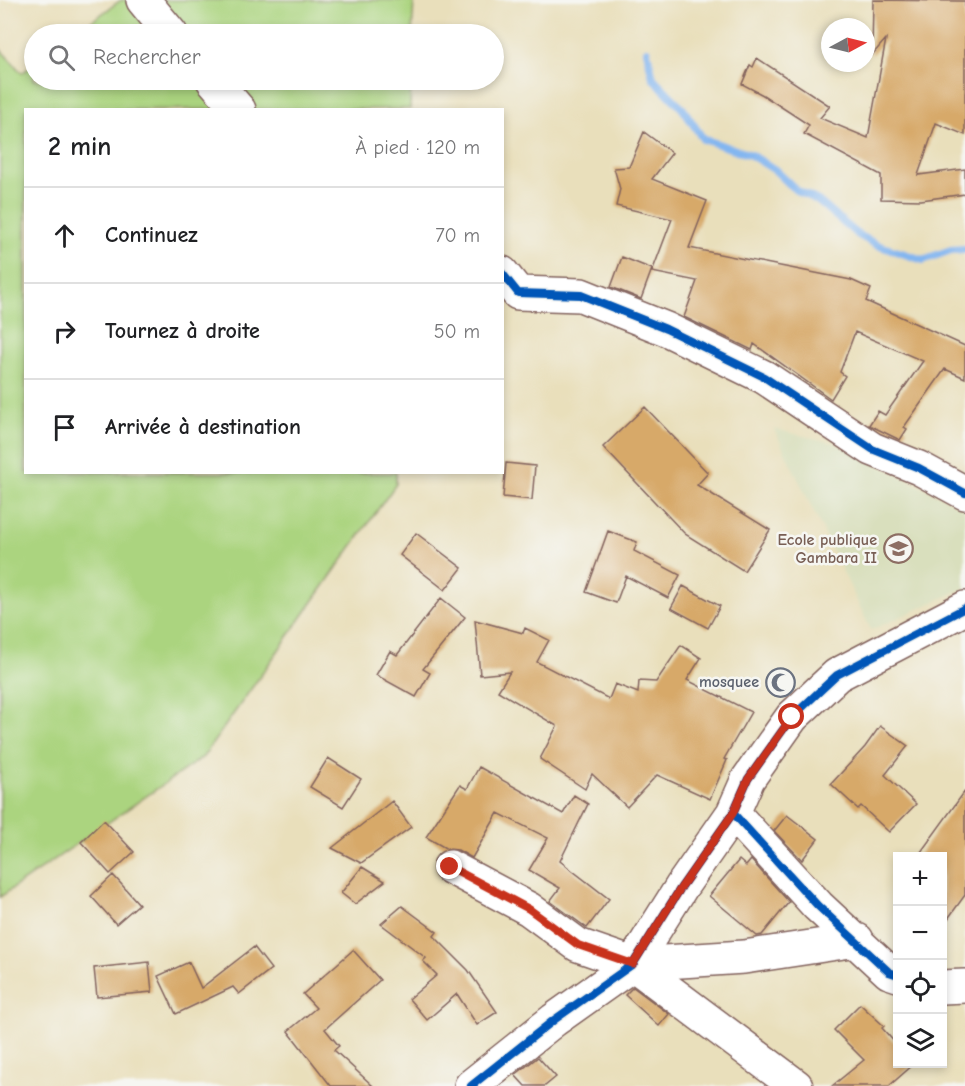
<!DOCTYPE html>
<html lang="fr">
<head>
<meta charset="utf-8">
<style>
  :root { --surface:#fff; --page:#f6f6f6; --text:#202124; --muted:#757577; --line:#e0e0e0 }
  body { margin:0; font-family:"Comic Neue",sans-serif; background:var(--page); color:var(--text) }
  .controls { position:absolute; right:18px; bottom:18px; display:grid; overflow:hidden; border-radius:0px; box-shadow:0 3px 9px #0003 }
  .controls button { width:54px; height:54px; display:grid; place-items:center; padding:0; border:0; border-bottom:2px solid var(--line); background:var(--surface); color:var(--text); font:30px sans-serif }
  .compass { position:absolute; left:821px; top:18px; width:54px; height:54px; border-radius:50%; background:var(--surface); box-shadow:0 3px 9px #0003; rotate:83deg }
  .stop { position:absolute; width:18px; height:18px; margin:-14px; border:4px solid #c8321e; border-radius:50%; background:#fff }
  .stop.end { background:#c8321e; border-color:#fff; box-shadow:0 2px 6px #0008 }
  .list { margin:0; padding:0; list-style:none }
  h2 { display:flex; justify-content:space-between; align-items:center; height:78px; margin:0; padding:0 24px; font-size:26px }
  h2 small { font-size:20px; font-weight:400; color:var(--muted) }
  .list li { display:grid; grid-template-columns:39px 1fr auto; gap:18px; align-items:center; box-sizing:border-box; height:96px; padding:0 24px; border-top:2px solid var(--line) }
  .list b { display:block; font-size:22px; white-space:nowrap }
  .list em { font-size:20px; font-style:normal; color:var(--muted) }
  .icon { flex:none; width:33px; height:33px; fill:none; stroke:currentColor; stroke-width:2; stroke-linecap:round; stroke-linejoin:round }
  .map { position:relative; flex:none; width:965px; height:1086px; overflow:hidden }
  .search { position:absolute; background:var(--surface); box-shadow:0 3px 9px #0003; left:24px; top:24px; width:480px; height:66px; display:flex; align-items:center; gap:15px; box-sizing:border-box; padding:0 21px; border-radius:33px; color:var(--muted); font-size:22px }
  .panel { position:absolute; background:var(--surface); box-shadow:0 3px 9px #0003; left:24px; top:108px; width:480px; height:366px; border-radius:0px }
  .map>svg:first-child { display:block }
  .built { fill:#d9dfbd }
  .green { fill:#abd47f; stroke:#7a7a55; stroke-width:1.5 }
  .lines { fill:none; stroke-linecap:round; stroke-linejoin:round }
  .stream { stroke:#83b6f0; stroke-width:8 }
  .building { fill:#d7a969 }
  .minor-casing { stroke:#82625d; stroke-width:36 }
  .minor { stroke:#fff; stroke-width:33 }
  .cycleway-casing { stroke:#f6f6f2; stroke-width:11 }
  .cycleway { stroke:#0057b8; stroke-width:8 }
  .route { stroke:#c8321e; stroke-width:8 }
  .labels { text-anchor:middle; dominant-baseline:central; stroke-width:5; stroke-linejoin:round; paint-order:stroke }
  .education-label { font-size:16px; font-weight:bold; fill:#785e54; stroke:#f6f6f2; text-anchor:end }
  .worship-label { font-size:16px; font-weight:bold; fill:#5b616d; stroke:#f6f6f2; text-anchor:end }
</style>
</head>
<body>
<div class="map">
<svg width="965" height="1086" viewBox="0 0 965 1086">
  <rect width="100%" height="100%" fill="#f6f6f2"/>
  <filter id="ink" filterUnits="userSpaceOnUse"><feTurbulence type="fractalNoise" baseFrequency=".0167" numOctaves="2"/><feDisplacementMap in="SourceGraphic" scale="12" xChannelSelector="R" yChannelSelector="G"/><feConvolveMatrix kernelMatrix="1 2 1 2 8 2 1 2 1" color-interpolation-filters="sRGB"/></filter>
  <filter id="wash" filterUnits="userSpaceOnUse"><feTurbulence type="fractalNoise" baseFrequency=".008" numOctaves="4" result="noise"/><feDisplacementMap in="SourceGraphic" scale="24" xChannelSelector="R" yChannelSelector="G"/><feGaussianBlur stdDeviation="1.35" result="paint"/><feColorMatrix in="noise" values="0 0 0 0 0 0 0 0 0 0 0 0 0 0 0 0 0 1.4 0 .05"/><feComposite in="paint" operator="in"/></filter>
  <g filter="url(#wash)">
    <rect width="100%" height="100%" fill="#e9dfbb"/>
    <path class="built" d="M774,429L834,443L965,509V588L871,630Z"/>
    <path class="green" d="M121,0H414L412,34H74Z
      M0,49L22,73L34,64V80H411L410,109L26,110V472L396,473V484L203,757L0,897Z"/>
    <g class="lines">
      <path class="stream" d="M647,51L653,78L683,109L703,139L751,155L775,170L796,190L818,201L857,234L877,245L923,260L951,250L965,249"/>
    </g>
    <g id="blocks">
      <path class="building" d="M873,0L965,1V135L936,123L918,175L965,169V194L921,200L881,199V175L804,134L809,125L763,95L742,84L750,65L753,67L757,58L830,106L820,118L868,138L886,39L872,55Z
        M644,132L672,153L652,179L707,201L689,248L851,280L871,289L866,301L965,346V378L945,369L904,427L907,429L900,440L869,425L878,411L885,415L923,361L855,332L840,372L845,376L831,399L754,344L752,350L684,317L697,281L652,272L672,219L616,206L620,189L614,168L629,167Z
        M622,257L652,269L641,299L611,287Z
        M645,407L708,473L697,485L770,530L744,571L685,534L603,447Z
        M506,463L535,466L532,500L503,497Z
        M608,531L637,542L634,551L680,575L668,598L626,576L616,603L586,592Z
        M416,533L462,568L445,590L400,555Z
        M683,586L720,606L708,628L671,608Z
        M441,598L465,617L423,669L430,673L416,697L376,675L390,651L397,655Z
        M475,620L523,633L525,628L549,640L537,662L609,699L615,684L638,693L639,681L656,682L681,645L701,658L687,680L751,712L724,759L727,760L710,799L657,775L627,807L592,774L585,789L540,759L557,726L498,691L510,672L480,675Z
        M880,726L908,746L885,775L916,804L889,832L861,806L858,809L831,784L865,747Z
        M328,758L361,779L343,807L310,787Z
        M479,767L563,814L574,795L588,804L560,861L609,899L587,928L550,901L560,888L529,870L548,838L498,813L472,858L458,850L447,849L426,837L460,785L467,789Z
        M965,791V895L942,927V856H918Z
        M392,801L411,827L361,863L332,848Z
        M787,815L818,839L802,860L774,831Z
        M104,820L134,852L110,874L81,842Z
        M739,860L746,866L751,860L789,902L762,935L757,936L709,896Z
        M362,867L385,881L355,904L341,893Z
        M113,875L139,904L116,924L91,896Z
        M402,906L437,932L434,936L468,970L497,1012L477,1025L457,994L427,1020L409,999L437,975L423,961L426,958L381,924Z
        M254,947L271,969L239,994L233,987L176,1014L158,976L189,962L201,988Z
        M353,950L380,980L325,1029L339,1046L334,1050L373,1086H331L288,1031L316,1008L303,994Z
        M149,962L152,992L97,997L94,968Z
        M633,987L669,1014L659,1026L625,995Z
        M860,1004L884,1026L882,1028L897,1045V1064H914L889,1086H832L864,1060L834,1030Z
        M538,1057L556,1077L545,1086H525L515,1075Z"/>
    </g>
  </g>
  <g filter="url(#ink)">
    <use href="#blocks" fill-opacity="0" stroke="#82625d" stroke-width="1.5"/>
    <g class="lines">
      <defs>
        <path id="minor" d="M143,0L171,34
          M213,80L239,110
          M502,273L518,293L581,295L666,329L764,377L872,449L919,468L965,493
          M733,813L818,906L889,972L898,975
          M450,867L529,909L578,945L633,964
          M942,987L965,986
          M471,1086L554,1020L633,964L682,886L733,813L748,779L792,717L837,675L965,608
          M796,1086L633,964L744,957L857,940"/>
      </defs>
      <use href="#minor" class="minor-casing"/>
      <use href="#minor" class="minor"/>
      <defs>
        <path id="cycleway" d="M502,273L518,293L581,295L666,329L764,377L872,449L919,468L965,493
          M733,813L818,906L889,972L898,975
          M471,1086L554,1020L633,964L682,886L733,813L748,779L792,717L837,675L965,608"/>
      </defs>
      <use href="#cycleway" class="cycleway-casing"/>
      <use href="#cycleway" class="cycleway"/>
    </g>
  </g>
  <g class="lines" filter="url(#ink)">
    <path class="route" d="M450,867L529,909L578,945L633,964L682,886L733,813L748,779L792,717"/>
  </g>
  <defs>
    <symbol id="school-ring" viewBox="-11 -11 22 22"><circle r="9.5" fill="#f6f6f2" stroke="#8d6e63" stroke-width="1.5"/><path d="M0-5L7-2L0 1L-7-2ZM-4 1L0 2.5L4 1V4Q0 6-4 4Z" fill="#8d6e63"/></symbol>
    <symbol id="mosque-ring" viewBox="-11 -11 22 22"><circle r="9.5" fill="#f6f6f2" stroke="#6b7280" stroke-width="1.5"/><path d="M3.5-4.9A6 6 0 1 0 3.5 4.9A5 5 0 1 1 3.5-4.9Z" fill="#6b7280"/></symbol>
  </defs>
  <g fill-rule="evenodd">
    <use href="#school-ring" x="882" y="532" width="33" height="33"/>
    <use href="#mosque-ring" x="764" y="666" width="33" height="33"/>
  </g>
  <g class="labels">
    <g class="education-label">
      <text x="877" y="540">Ecole publique<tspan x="877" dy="18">Gambara II</tspan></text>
    </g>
    <g class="worship-label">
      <text x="759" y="682">mosquee</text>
    </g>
  </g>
</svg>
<div class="controls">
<button>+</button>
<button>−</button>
<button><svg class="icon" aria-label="locate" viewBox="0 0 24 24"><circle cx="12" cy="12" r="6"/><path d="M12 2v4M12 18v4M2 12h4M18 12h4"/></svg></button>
<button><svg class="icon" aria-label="layers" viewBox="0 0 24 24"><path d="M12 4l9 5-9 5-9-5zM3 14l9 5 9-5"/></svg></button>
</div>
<svg class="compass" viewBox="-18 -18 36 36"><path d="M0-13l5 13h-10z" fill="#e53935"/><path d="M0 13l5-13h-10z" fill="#757577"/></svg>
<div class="stop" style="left:792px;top:717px"></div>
<div class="stop end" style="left:450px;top:867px"></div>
<div class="search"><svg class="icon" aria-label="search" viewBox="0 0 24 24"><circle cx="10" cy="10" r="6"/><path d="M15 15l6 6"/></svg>Rechercher</div>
<section class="panel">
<h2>2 min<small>À pied · 120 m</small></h2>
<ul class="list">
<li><svg class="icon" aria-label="ahead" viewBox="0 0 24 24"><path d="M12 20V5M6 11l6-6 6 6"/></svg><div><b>Continuez</b></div><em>70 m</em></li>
<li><svg class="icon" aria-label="right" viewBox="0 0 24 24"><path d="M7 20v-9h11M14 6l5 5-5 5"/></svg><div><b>Tournez à droite</b></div><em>50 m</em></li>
<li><svg class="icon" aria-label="arrive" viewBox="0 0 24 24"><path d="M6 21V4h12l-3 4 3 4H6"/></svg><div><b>Arrivée à destination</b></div></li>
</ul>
</section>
</div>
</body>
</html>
